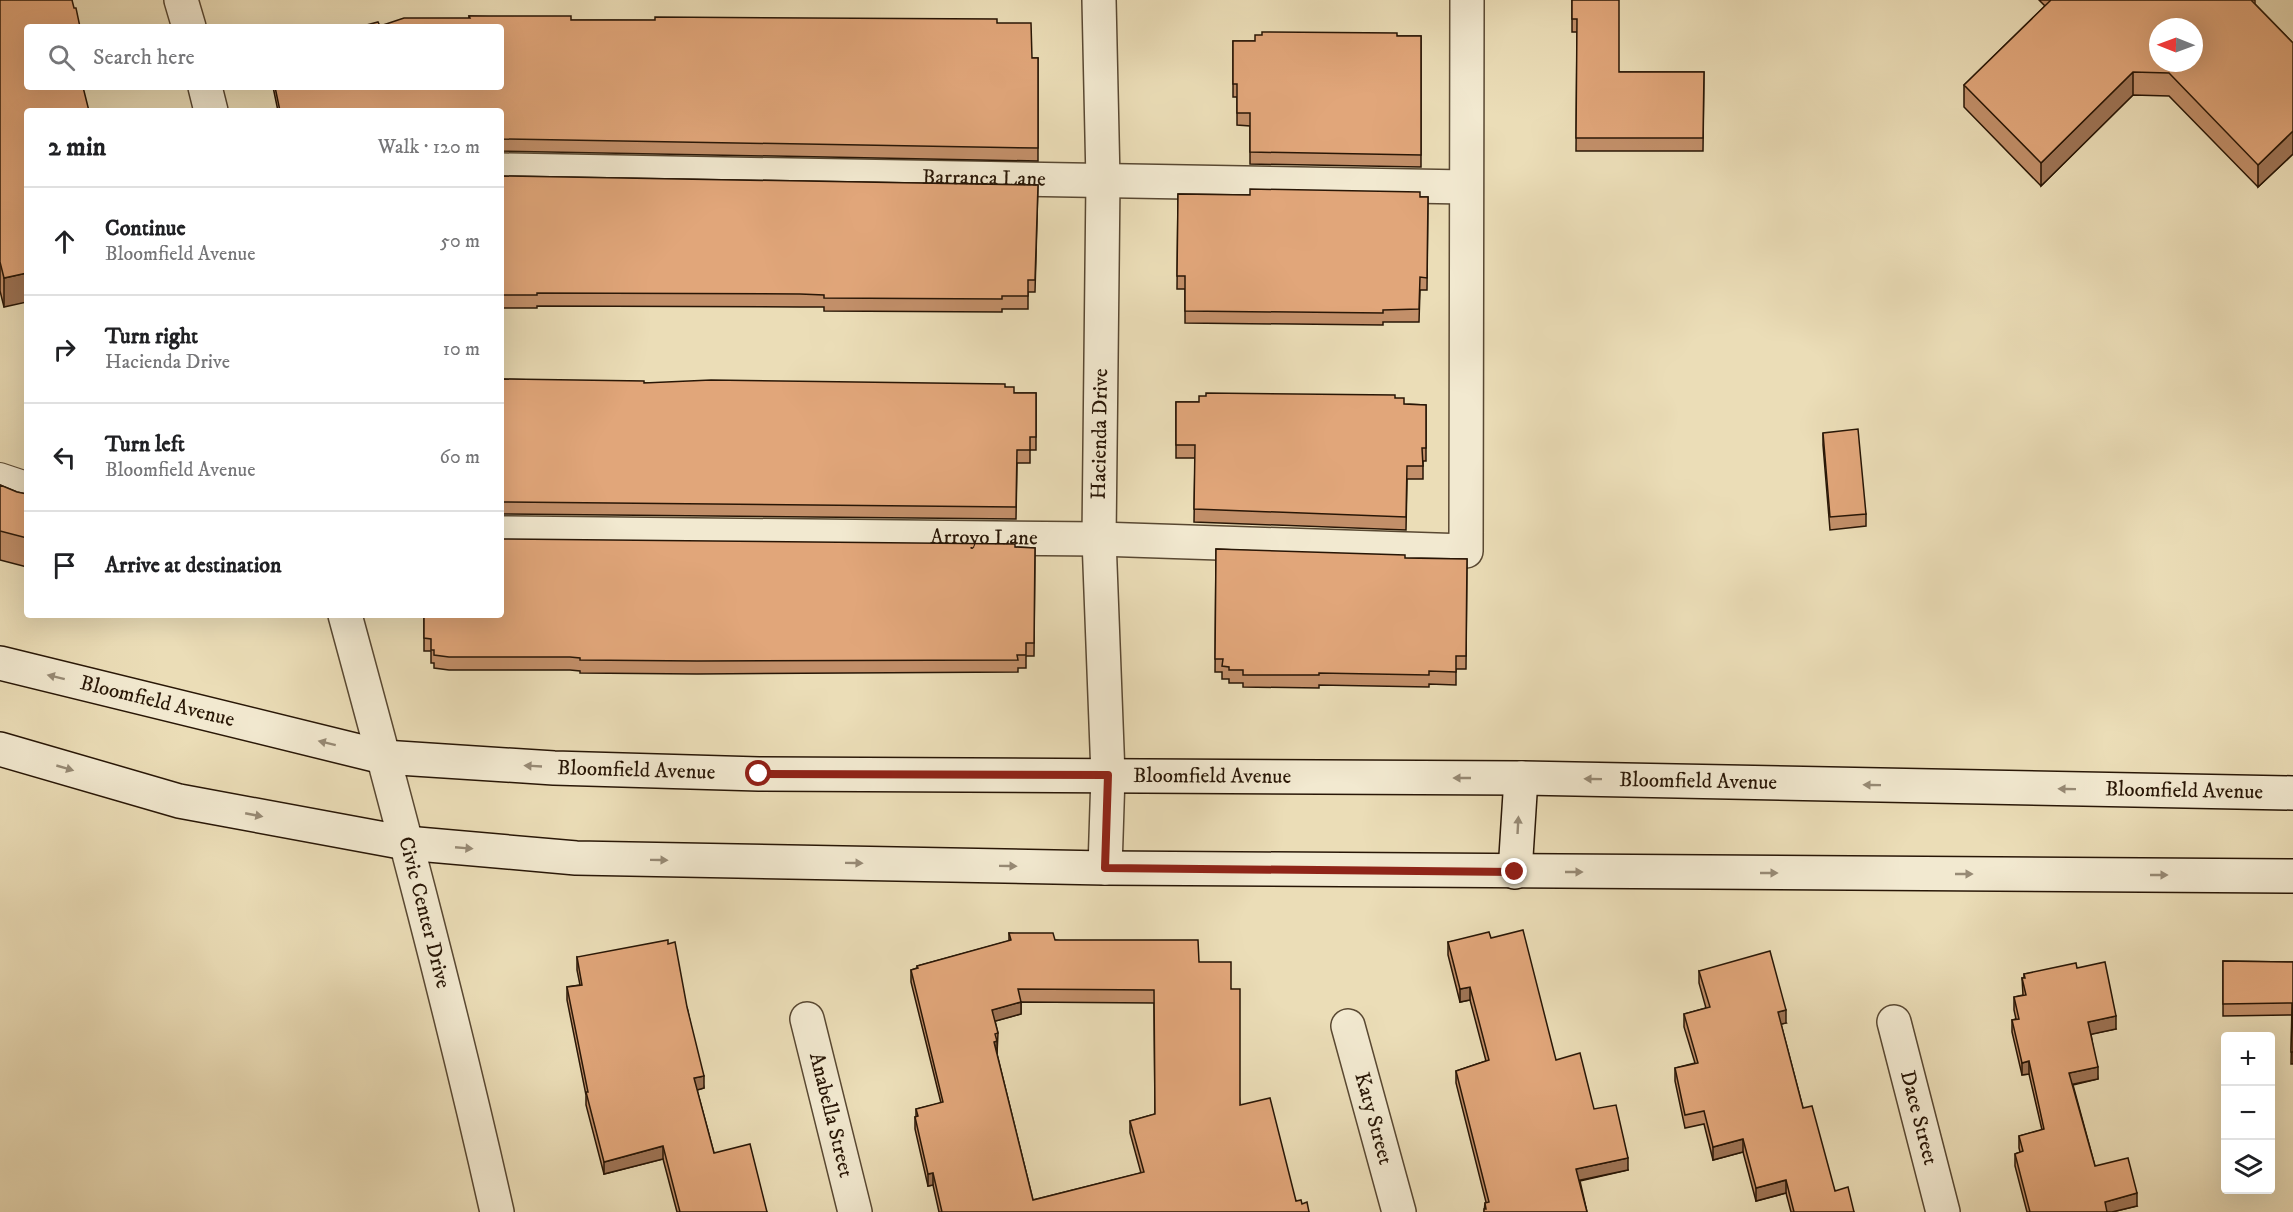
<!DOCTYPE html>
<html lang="en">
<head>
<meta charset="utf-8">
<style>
  :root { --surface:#fff; --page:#f6f6f6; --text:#202124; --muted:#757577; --line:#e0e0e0 }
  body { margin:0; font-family:"IM FELL DW Pica",serif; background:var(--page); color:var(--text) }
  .controls { position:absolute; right:18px; bottom:18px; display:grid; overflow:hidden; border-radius:6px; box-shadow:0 6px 24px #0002 }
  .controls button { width:54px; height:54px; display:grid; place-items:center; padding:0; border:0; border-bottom:2px solid var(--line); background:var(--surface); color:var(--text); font:30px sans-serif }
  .compass { position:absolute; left:2149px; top:18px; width:54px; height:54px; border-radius:50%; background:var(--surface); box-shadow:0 6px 24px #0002; rotate:271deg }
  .stop { position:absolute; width:18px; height:18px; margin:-14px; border:4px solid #8f2418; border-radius:50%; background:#fff }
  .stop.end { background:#8f2418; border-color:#fff; box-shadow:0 2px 6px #0008 }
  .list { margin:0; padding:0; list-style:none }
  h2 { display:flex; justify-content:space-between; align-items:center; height:78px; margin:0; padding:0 24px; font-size:26px }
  h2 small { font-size:20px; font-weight:400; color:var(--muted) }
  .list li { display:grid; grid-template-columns:39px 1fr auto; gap:18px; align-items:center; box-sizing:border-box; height:108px; padding:0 24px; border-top:2px solid var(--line) }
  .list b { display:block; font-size:22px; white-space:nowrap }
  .list p { margin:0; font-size:20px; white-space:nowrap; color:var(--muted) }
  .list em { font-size:20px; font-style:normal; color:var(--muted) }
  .icon { flex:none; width:33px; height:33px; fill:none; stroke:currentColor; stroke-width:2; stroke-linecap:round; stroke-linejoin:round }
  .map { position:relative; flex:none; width:2293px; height:1212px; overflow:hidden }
  .search { position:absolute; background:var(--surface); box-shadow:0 6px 24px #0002; left:24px; top:24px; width:480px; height:66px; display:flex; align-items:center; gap:15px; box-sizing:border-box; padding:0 21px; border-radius:6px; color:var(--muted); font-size:22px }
  .panel { position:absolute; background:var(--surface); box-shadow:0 6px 24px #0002; left:24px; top:108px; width:480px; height:510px; border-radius:6px }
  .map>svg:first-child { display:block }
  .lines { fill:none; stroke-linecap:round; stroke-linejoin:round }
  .service-casing { stroke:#594832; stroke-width:28 }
  .minor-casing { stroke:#594832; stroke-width:36 }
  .tertiary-casing { stroke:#594832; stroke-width:36 }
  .secondary-casing { stroke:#281606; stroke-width:36 }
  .service { stroke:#f2e9d0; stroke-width:26 }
  .minor { stroke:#f2e9d0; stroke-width:33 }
  .tertiary { stroke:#f2e9d0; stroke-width:33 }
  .secondary { stroke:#f2e9d0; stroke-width:33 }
  .wall { fill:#c28f69; stroke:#281606; stroke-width:1.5; fill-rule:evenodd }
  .shaded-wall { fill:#9e7455; stroke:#281606; stroke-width:1.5 }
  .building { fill:#e1a67a; stroke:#281606; stroke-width:1.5; fill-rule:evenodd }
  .oneway { fill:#978a75 }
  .route { stroke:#8f2418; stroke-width:8 }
  .labels { text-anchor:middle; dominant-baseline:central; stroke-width:5; stroke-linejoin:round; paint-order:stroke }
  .street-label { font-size:21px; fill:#281606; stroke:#f2e9d0 }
</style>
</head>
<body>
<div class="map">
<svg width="2293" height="1212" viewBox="0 0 2293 1212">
  <rect width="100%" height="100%" fill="#ebddb7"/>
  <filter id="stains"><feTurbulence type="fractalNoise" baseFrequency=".00333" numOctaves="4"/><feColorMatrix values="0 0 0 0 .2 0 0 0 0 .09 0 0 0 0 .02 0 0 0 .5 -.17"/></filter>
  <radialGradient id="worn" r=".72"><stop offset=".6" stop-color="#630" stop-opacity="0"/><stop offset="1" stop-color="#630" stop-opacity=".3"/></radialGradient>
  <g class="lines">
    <defs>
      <path id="service" d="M0,476L27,485"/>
      <g id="minor">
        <path d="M1099,0L1103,181L1099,539L1108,775L1105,868"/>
        <path id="s1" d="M501,170L1466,187"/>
        <path id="s2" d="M501,533L1099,539L1466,551L1467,0"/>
        <path id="s3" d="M807,1019L855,1212"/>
        <path id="s4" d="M1894,1022L1943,1212"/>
        <path id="s5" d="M1348,1026L1399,1212"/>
      </g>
      <g id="tertiary">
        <path d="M181,0L189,27"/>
        <path d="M205,87L211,111"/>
        <path id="s6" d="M345,615C399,813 452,1012 497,1212"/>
      </g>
      <g id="secondary">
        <path id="s7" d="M0,663L383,757L554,768L759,774L1521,778L2293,793"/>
        <path d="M0,749L179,801L406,843L576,858L1105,868L2293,876"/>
        <path d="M1515,872L1521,778"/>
      </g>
    </defs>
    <use href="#service" class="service-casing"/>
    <use href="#minor" class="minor-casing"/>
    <use href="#tertiary" class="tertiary-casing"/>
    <use href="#secondary" class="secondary-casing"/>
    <use href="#service" class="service"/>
    <use href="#minor" class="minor"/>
    <use href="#tertiary" class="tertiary"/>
    <use href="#secondary" class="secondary"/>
  </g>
  <path class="wall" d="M0,0H72L4,307L0,291Z
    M1572,0L1619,72H1704L1703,151H1576L1577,32H1572Z
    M2039,0H2255V4L2293,43V154L2258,187L2169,96L2133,95L2041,186L1964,107V85L2045,6Z
    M469,16L571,20L997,23L1032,58H1038V161L501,151V111H278L273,87H501L469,18Z
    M1397,36H1421V167L1250,164V126L1237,125V97H1233V41H1255Z
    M501,176L1038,185L1035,292H1028V309H1002V312L824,311V307H800L537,306V308H501Z
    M1178,194L1428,197L1427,290H1420L1419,322H1383V325L1185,323V289H1177Z
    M501,379L644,383L1005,387L1014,393H1036V450H1030V463H1017L1016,519L501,514Z
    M1395,398L1404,404L1426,405V461H1423V479H1407L1406,530L1194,522L1195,458H1176V402H1199Z
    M1823,433L1866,514V526L1830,530L1823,445Z
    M0,485L17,492L27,494V567L0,560Z
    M1015,547L1035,548L1034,656H1026V668H1018V672L697,674L580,673V671L570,670H449L434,668V663H431V651H424V615Z
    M1216,549L1405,558L1467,559L1466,669H1456V685L1429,684V687L1319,685V688L1243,687V683H1229V679H1222V672H1215Z
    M1009,933L1199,962L1231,989L1240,1105L1296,1201L1302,1204L1309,1212H939L933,1185L928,1186L915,1129V1117H916V1109L941,1103L911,982V970L917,968V966L1009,941ZM1021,1002L1154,1003L1155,1114L1130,1121V1133L1141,1173L1033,1200L997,1054L998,1033L995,1021L1021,1014Z
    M1491,938L1556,1060L1594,1109L1628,1170L1580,1181L1587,1212H1484L1485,1203L1486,1202L1456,1083V1071L1486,1061L1470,1000L1460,1002L1448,955V942Z
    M577,957L687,1007L704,1088L697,1090L714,1153L767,1212H677L663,1159L604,1174L586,1105V1095L567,1000V987L580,985L577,970Z
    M2223,961L2293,962V1064H2291L2292,1015L2223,1016Z
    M2077,968L2116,1029L2091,1034L2098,1079L2073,1085L2095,1166L2137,1206L2112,1212H2027L2015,1166V1154L2020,1152L2019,1148V1136L2042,1130L2029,1074L2022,1075L2012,1032V1020L2016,1019L2014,1010V997L2023,995L2022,978H2024V974Z
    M1699,971L1786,1023L1781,1024L1803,1108L1835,1191L1854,1212H1791L1786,1193L1756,1201L1743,1152L1713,1160L1704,1124L1685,1128L1675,1081V1068L1695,1063L1684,1027V1014L1706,1008L1699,983Z"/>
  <path class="shaded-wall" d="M2133,72V95L2041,186V163Z
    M2293,131V154L2258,187V165Z
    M27,273V302L4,307V278Z
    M1470,987V1000L1460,1002V989Z
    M1021,1002V1014L992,1022V1010Z
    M1786,1010V1023L1778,1025V1012Z
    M2116,1016V1029L2088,1035V1022Z
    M997,1041V1054L994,1042Z
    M2029,1061V1074L2022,1075V1063Z
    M2098,1067V1079L2069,1085V1073Z
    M704,1076V1088L694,1091V1078Z
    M1743,1139V1152L1713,1160V1147Z
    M663,1146V1159L604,1174V1162Z
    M1628,1158V1170L1576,1181V1169Z
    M933,1173V1185L928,1186V1174Z
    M1786,1180V1193L1756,1201V1188Z
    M2137,1193V1206L2112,1212H2105V1202Z"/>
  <path class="building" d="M0,0H72L74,8H76L80,27H27V87H83L89,111H27V273L4,278L0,262Z
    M1572,0H1619V72H1704L1703,138H1576L1577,19H1572Z
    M2051,0H2251L2293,43V131L2258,165L2169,73L2133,72L2041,163L1964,85ZM2158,27H2194V63H2158Z
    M469,16H571V20H655V17L997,19V23H1031L1032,58H1038V148L501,139V111H280L275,87H501V27H359L378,22L380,26L404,18H470Z
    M1262,32L1397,33V36H1421V155L1250,152V113H1237V84H1233V41H1255V35H1262Z
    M501,176L1038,185L1035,280H1028V296H1002V299L824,298V295L800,294L537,293V295H501Z
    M1250,189L1420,192V197H1428L1427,278L1420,277L1419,309L1383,310V313L1185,311V276H1177L1178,194L1250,195Z
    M501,379L644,381V383L711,380L1005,384V387H1014V393H1036V437H1030V450H1017L1016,507L501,502Z
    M1206,393L1395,395V398H1404V404L1426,405V448H1422L1423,466H1407L1406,517L1194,509L1195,445H1176V402H1199V396H1206Z
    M1858,429L1866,514L1830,517L1823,433Z
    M0,485L17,492L27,494V538L0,531Z
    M501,539L1015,544V547L1035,548L1034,643H1026V655H1017L1018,660L697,661L580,660V658L570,657H449L434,655V650H431V639L424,638V615H501Z
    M1216,549L1405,555V558L1467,559L1466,656H1456V672L1429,671V675L1319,673V675H1243V670H1229V667L1222,666L1223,659H1215Z
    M1523,930L1556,1060L1580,1053L1594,1109L1616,1105L1628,1158L1576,1169L1587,1212H1484V1209H1486L1485,1203L1489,1202L1456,1071L1489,1060L1470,987L1460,989L1448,942L1489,932L1491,938Z
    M1009,933H1053L1055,940H1198L1199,962H1231V989H1240V1105L1270,1098L1296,1201L1301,1200L1302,1204L1307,1202L1309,1212H942L933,1173L928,1174L915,1117L918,1116L916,1109L943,1102L911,970L918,968L917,966L1011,940ZM1018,989L1154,990L1155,1114L1130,1121L1144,1172L1033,1200L994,1042L997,1041L995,1034L998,1033L992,1010L1021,1002Z
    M668,940V944L675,942L687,1007L704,1076L694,1078L714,1153L750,1144L767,1212H680L663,1146L604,1162L586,1092H588L567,987L582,985L577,957Z
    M1770,951L1786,1010L1778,1012L1803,1108L1812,1106L1835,1191L1848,1187L1854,1212H1794L1786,1180L1756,1188L1743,1139L1713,1147L1704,1111L1685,1115L1675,1068L1698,1063L1684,1014L1710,1007L1699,971Z
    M2223,961L2293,962V1052H2291L2292,1003L2223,1004Z
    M2105,962L2116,1016L2088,1022L2098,1067L2069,1073L2095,1166L2128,1158L2137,1193L2105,1202L2107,1212H2030L2015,1154L2023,1151L2019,1136L2044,1129L2029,1061L2022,1063L2012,1020L2019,1019L2014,997L2026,995L2022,978H2025L2024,974L2076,963L2077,968Z"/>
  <defs><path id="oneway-solid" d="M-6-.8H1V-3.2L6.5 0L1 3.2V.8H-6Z" transform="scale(1.5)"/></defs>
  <g class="oneway">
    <use href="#oneway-solid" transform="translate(56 677) rotate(-166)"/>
    <use href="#oneway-solid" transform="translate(327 743) rotate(-166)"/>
    <use href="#oneway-solid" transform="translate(533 766) rotate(-177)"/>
    <use href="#oneway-solid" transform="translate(65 768) rotate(16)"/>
    <use href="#oneway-solid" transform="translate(1462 778) rotate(-180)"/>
    <use href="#oneway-solid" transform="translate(1593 779) rotate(-179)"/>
    <use href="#oneway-solid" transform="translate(1872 785) rotate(-179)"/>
    <use href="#oneway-solid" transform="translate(2067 789) rotate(-179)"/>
    <use href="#oneway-solid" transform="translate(254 815) rotate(11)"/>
    <use href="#oneway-solid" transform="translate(1518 825) rotate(-87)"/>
    <use href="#oneway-solid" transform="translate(464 848) rotate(5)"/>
    <use href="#oneway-solid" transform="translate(659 860) rotate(1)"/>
    <use href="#oneway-solid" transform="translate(854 863) rotate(1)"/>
    <use href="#oneway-solid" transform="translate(1008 866) rotate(1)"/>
    <use href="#oneway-solid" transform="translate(1574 872)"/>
    <use href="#oneway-solid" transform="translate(1769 873)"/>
    <use href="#oneway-solid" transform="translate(1964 874)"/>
    <use href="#oneway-solid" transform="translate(2159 875)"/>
  </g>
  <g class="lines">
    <path class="route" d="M759,774L1108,775L1105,868L1515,872"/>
  </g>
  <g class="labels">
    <g class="street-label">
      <text stroke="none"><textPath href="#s1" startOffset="483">Barranca Lane</textPath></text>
      <text transform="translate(1100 434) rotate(-89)">Hacienda Drive</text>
      <text stroke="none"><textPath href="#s2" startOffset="483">Arroyo Lane</textPath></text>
      <text stroke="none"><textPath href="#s7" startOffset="162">Bloomfield Avenue</textPath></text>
      <text stroke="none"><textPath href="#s7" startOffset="648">Bloomfield Avenue</textPath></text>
      <text stroke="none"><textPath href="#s7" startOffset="1224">Bloomfield Avenue</textPath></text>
      <text stroke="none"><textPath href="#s7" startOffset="1710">Bloomfield Avenue</textPath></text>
      <text stroke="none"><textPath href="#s7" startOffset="2196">Bloomfield Avenue</textPath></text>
      <text stroke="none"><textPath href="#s6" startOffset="308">Civic Center Drive</textPath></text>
      <text stroke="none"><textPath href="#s3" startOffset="99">Anabella Street</textPath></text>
      <text stroke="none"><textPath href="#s4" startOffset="99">Dace Street</textPath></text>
      <text stroke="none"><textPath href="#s5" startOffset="96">Katy Street</textPath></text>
    </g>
  </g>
  <rect width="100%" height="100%" filter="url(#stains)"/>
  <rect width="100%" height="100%" fill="url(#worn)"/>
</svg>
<div class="controls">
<button>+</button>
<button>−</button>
<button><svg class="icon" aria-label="layers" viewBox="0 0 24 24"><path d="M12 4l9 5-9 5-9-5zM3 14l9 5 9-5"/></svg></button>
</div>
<svg class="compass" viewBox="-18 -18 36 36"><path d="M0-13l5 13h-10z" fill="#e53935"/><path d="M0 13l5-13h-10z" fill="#757577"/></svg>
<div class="stop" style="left:759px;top:774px"></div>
<div class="stop end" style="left:1515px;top:872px"></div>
<div class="search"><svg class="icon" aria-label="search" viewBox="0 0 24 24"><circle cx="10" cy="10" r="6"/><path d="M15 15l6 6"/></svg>Search here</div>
<section class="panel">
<h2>2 min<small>Walk · 120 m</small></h2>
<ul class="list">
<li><svg class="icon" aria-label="ahead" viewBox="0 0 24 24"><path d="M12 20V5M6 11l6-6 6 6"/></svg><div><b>Continue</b><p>Bloomfield Avenue</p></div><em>50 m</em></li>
<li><svg class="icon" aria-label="right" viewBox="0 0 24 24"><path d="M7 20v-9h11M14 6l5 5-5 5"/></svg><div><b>Turn right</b><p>Hacienda Drive</p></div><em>10 m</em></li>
<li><svg class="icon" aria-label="left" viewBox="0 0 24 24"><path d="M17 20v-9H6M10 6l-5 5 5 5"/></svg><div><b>Turn left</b><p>Bloomfield Avenue</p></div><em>60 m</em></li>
<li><svg class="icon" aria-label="arrive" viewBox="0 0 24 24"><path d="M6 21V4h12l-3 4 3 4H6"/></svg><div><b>Arrive at destination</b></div></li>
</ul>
</section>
</div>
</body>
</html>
